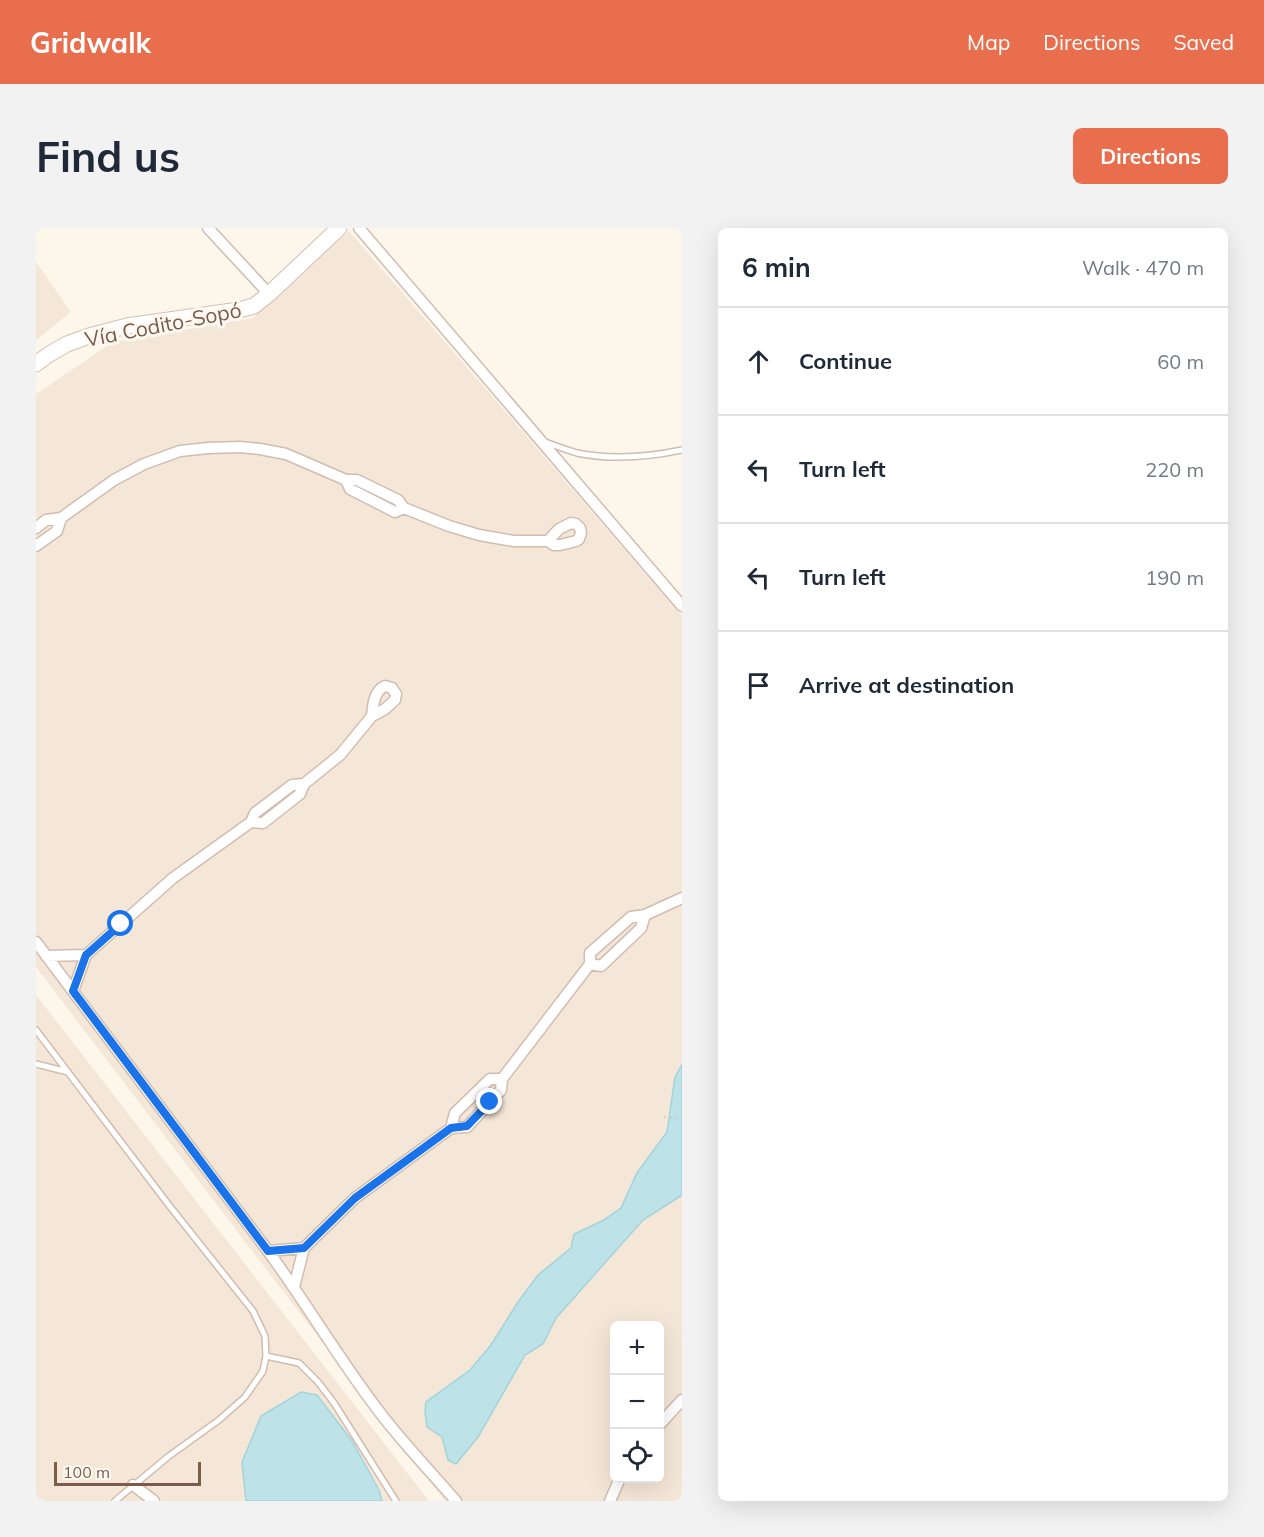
<!DOCTYPE html>
<html lang="en">
<head>
<meta charset="utf-8">
<style>
  :root { --surface:#fff; --page:#f2f2f3; --text:#1f2937; --muted:#747a83; --line:#e0e1e3; --accent:#e86e4e }
  body { margin:0; font-family:Mulish,sans-serif; background:var(--page); color:var(--text) }
  .controls { position:absolute; right:18px; bottom:18px; display:grid; overflow:hidden; border-radius:9px; box-shadow:0 6px 24px #0002 }
  .controls button { width:54px; height:54px; display:grid; place-items:center; padding:0; border:0; border-bottom:2px solid var(--line); background:var(--surface); color:var(--text); font:30px sans-serif }
  .scale { position:absolute; left:18px; bottom:15px; width:147px; box-sizing:border-box; padding-left:6px; border:3px solid #7a5b4c; border-top:0; font-size:16px; line-height:21px; white-space:nowrap; color:#7a5b4c; -webkit-text-stroke:4px #fff9f2; paint-order:stroke }
  .stop { position:absolute; width:18px; height:18px; margin:-14px; border:4px solid #1a73e8; border-radius:50%; background:#fff }
  .stop.end { background:#1a73e8; border-color:#fff; box-shadow:0 2px 6px #0008 }
  .list { margin:0; padding:0; list-style:none }
  h2 { display:flex; justify-content:space-between; align-items:center; height:78px; margin:0; padding:0 24px; font-size:26px }
  h2 small { font-size:20px; font-weight:400; color:var(--muted) }
  .list li { display:grid; grid-template-columns:39px 1fr auto; gap:18px; align-items:center; box-sizing:border-box; height:108px; padding:0 24px; border-top:2px solid var(--line) }
  .list b { display:block; font-size:22px; white-space:nowrap }
  .list em { font-size:20px; font-style:normal; color:var(--muted) }
  .icon { flex:none; width:33px; height:33px; fill:none; stroke:currentColor; stroke-width:2; stroke-linecap:round; stroke-linejoin:round }
  .map { position:relative; flex:none; width:646px; height:1273px; overflow:hidden; border-radius:9px }
  header { display:flex; align-items:center; gap:36px; box-sizing:border-box; height:84px; padding:0 30px; background:var(--accent); color:#fff }
  header strong { font-size:28px }
  nav { display:flex; gap:33px; margin-inline-start:auto; font-size:21px }
  .intro { display:flex; align-items:center; justify-content:space-between; box-sizing:border-box; height:144px; padding:0 36px }
  h1 { margin:0; font-size:42px }
  .button { padding:15px 27px; border-radius:9px; background:var(--accent); color:#fff; font-size:21px; font-weight:700 }
  main { display:flex; gap:36px; padding:0 36px }
  aside { flex:1; background:var(--surface); border-radius:9px; box-shadow:0 6px 24px #0002 }
  .map>svg:first-child { display:block }
  .residential { fill:#f5e7d8; fill-rule:evenodd }
  .water { fill:#bde3e8; stroke:#a3d3da; stroke-width:1.5 }
  .lines { fill:none; stroke-linecap:round; stroke-linejoin:round }
  .lane-casing { stroke:#d1bdaf; stroke-width:8 }
  .street-casing { stroke:#d1bdaf; stroke-width:13 }
  .secondary-casing { stroke:#d6bfaf; stroke-width:17 }
  .path { stroke:#d9b7a3; stroke-width:1.5; stroke-dasharray:1.5 4.5; stroke-linecap:butt }
  .lane { stroke:#fff; stroke-width:5 }
  .street { stroke:#fff; stroke-width:10 }
  .secondary { stroke:#fff; stroke-width:15 }
  .route { stroke:#1a73e8; stroke-width:8 }
  .labels { text-anchor:middle; dominant-baseline:central; stroke-width:6; stroke-linejoin:round; paint-order:stroke }
  .street-label { font-size:21px; fill:#7a5b4c; stroke:#fff9f2 }
</style>
</head>
<body>
<header>
<strong>Gridwalk</strong>
<nav><a>Map</a><a>Directions</a><a>Saved</a></nav>
</header>
<div class="intro"><h1>Find us</h1><a class="button">Directions</a></div>
<main>
<div class="map">
<svg width="646" height="1273" viewBox="0 0 646 1273">
  <rect width="100%" height="100%" fill="#fdf6eb"/>
  <path class="residential" d="M313,3L646,388V1273H409L233,1045L0,739V166L77,114L217,90ZM578,1098H624V1250H578Z
    M0,34L35,84L0,112Z
    M0,767L393,1273H0Z"/>
  <path class="water" d="M646,837V967L607,992L520,1090L507,1116L489,1127L442,1209L420,1236L412,1232L406,1209L391,1199L389,1183L390,1174L434,1142L455,1117L482,1074L502,1047L535,1020L538,1006L566,993L585,980L601,945L631,904L639,849Z
    M265,1164L281,1167L316,1213L343,1262L346,1273H210L206,1234L225,1188Z"/>
  <g class="lines">
    <defs>
      <path id="lane" d="M509,214C520,218 531,222 541,225C575,232 613,229 646,222
        M0,802L132,976L217,1083L229,1108L230,1128L227,1143L209,1169L183,1192L133,1228L79,1273
        M0,836L32,844
        M230,1128L263,1135L282,1154L298,1175L360,1273"/>
      <path id="street" d="M172,0L233,66
        M323,0L646,378
        M310,252L314,261L359,284L368,280
        M0,300L10,292L25,290L78,252L108,236L144,223L172,220L204,219L224,221L250,226L310,252H321L362,272L368,280L413,298L443,307L478,313H512L518,317H524L540,313L543,311L545,305L544,300L540,296L535,295L523,301L512,313
        M0,318L21,303L25,290
        M215,594L227,595L264,566L268,556L304,527L336,488L349,481L359,472L360,466L356,460L349,458C338,463 337,477 336,488
        M0,714L232,1023C271,1076 304,1133 345,1186C368,1216 395,1244 420,1273
        M10,728L50,727
        M554,736L565,738L605,700L609,687
        M37,763L50,727L137,650L215,594L219,585L256,557L268,556
        M415,900L419,885L454,851H466
        M232,1023L268,1020
        M258,1059L268,1020L319,970L415,900L431,899L465,862L466,851L554,736V725L595,689L609,687L646,670
        M624,1196L646,1172
        M97,1257L118,1273
        M574,1273L584,1250"/>
      <path id="secondary" d="M0,136L12,127L31,116L53,108L91,98L203,82L218,78L233,66L303,0"/>
    </defs>
    <use href="#lane" class="lane-casing"/>
    <use href="#street" class="street-casing"/>
    <use href="#secondary" class="secondary-casing"/>
    <path class="path" d="M628,889L646,890"/>
    <use href="#lane" class="lane"/>
    <use href="#street" class="street"/>
    <use href="#secondary" class="secondary"/>
  </g>
  <g class="lines">
    <path class="route" d="M85,696L50,727L37,763L232,1023L268,1020L319,970L415,900L431,898L454,874"/>
  </g>
  <g class="labels">
    <g class="street-label">
      <text transform="translate(127 96) rotate(-11)">Vía Codito-Sopó</text>
    </g>
  </g>
</svg>
<div class="controls">
<button>+</button>
<button>−</button>
<button><svg class="icon" aria-label="locate" viewBox="0 0 24 24"><circle cx="12" cy="12" r="6"/><path d="M12 2v4M12 18v4M2 12h4M18 12h4"/></svg></button>
</div>
<div class="scale">100 m</div>
<div class="stop" style="left:85px;top:696px"></div>
<div class="stop end" style="left:454px;top:874px"></div>
</div>
<aside>
<h2>6 min<small>Walk · 470 m</small></h2>
<ul class="list">
<li><svg class="icon" aria-label="ahead" viewBox="0 0 24 24"><path d="M12 20V5M6 11l6-6 6 6"/></svg><div><b>Continue</b></div><em>60 m</em></li>
<li><svg class="icon" aria-label="left" viewBox="0 0 24 24"><path d="M17 20v-9H6M10 6l-5 5 5 5"/></svg><div><b>Turn left</b></div><em>220 m</em></li>
<li><svg class="icon" aria-label="left" viewBox="0 0 24 24"><path d="M17 20v-9H6M10 6l-5 5 5 5"/></svg><div><b>Turn left</b></div><em>190 m</em></li>
<li><svg class="icon" aria-label="arrive" viewBox="0 0 24 24"><path d="M6 21V4h12l-3 4 3 4H6"/></svg><div><b>Arrive at destination</b></div></li>
</ul>
</aside>
</main>
</body>
</html>
